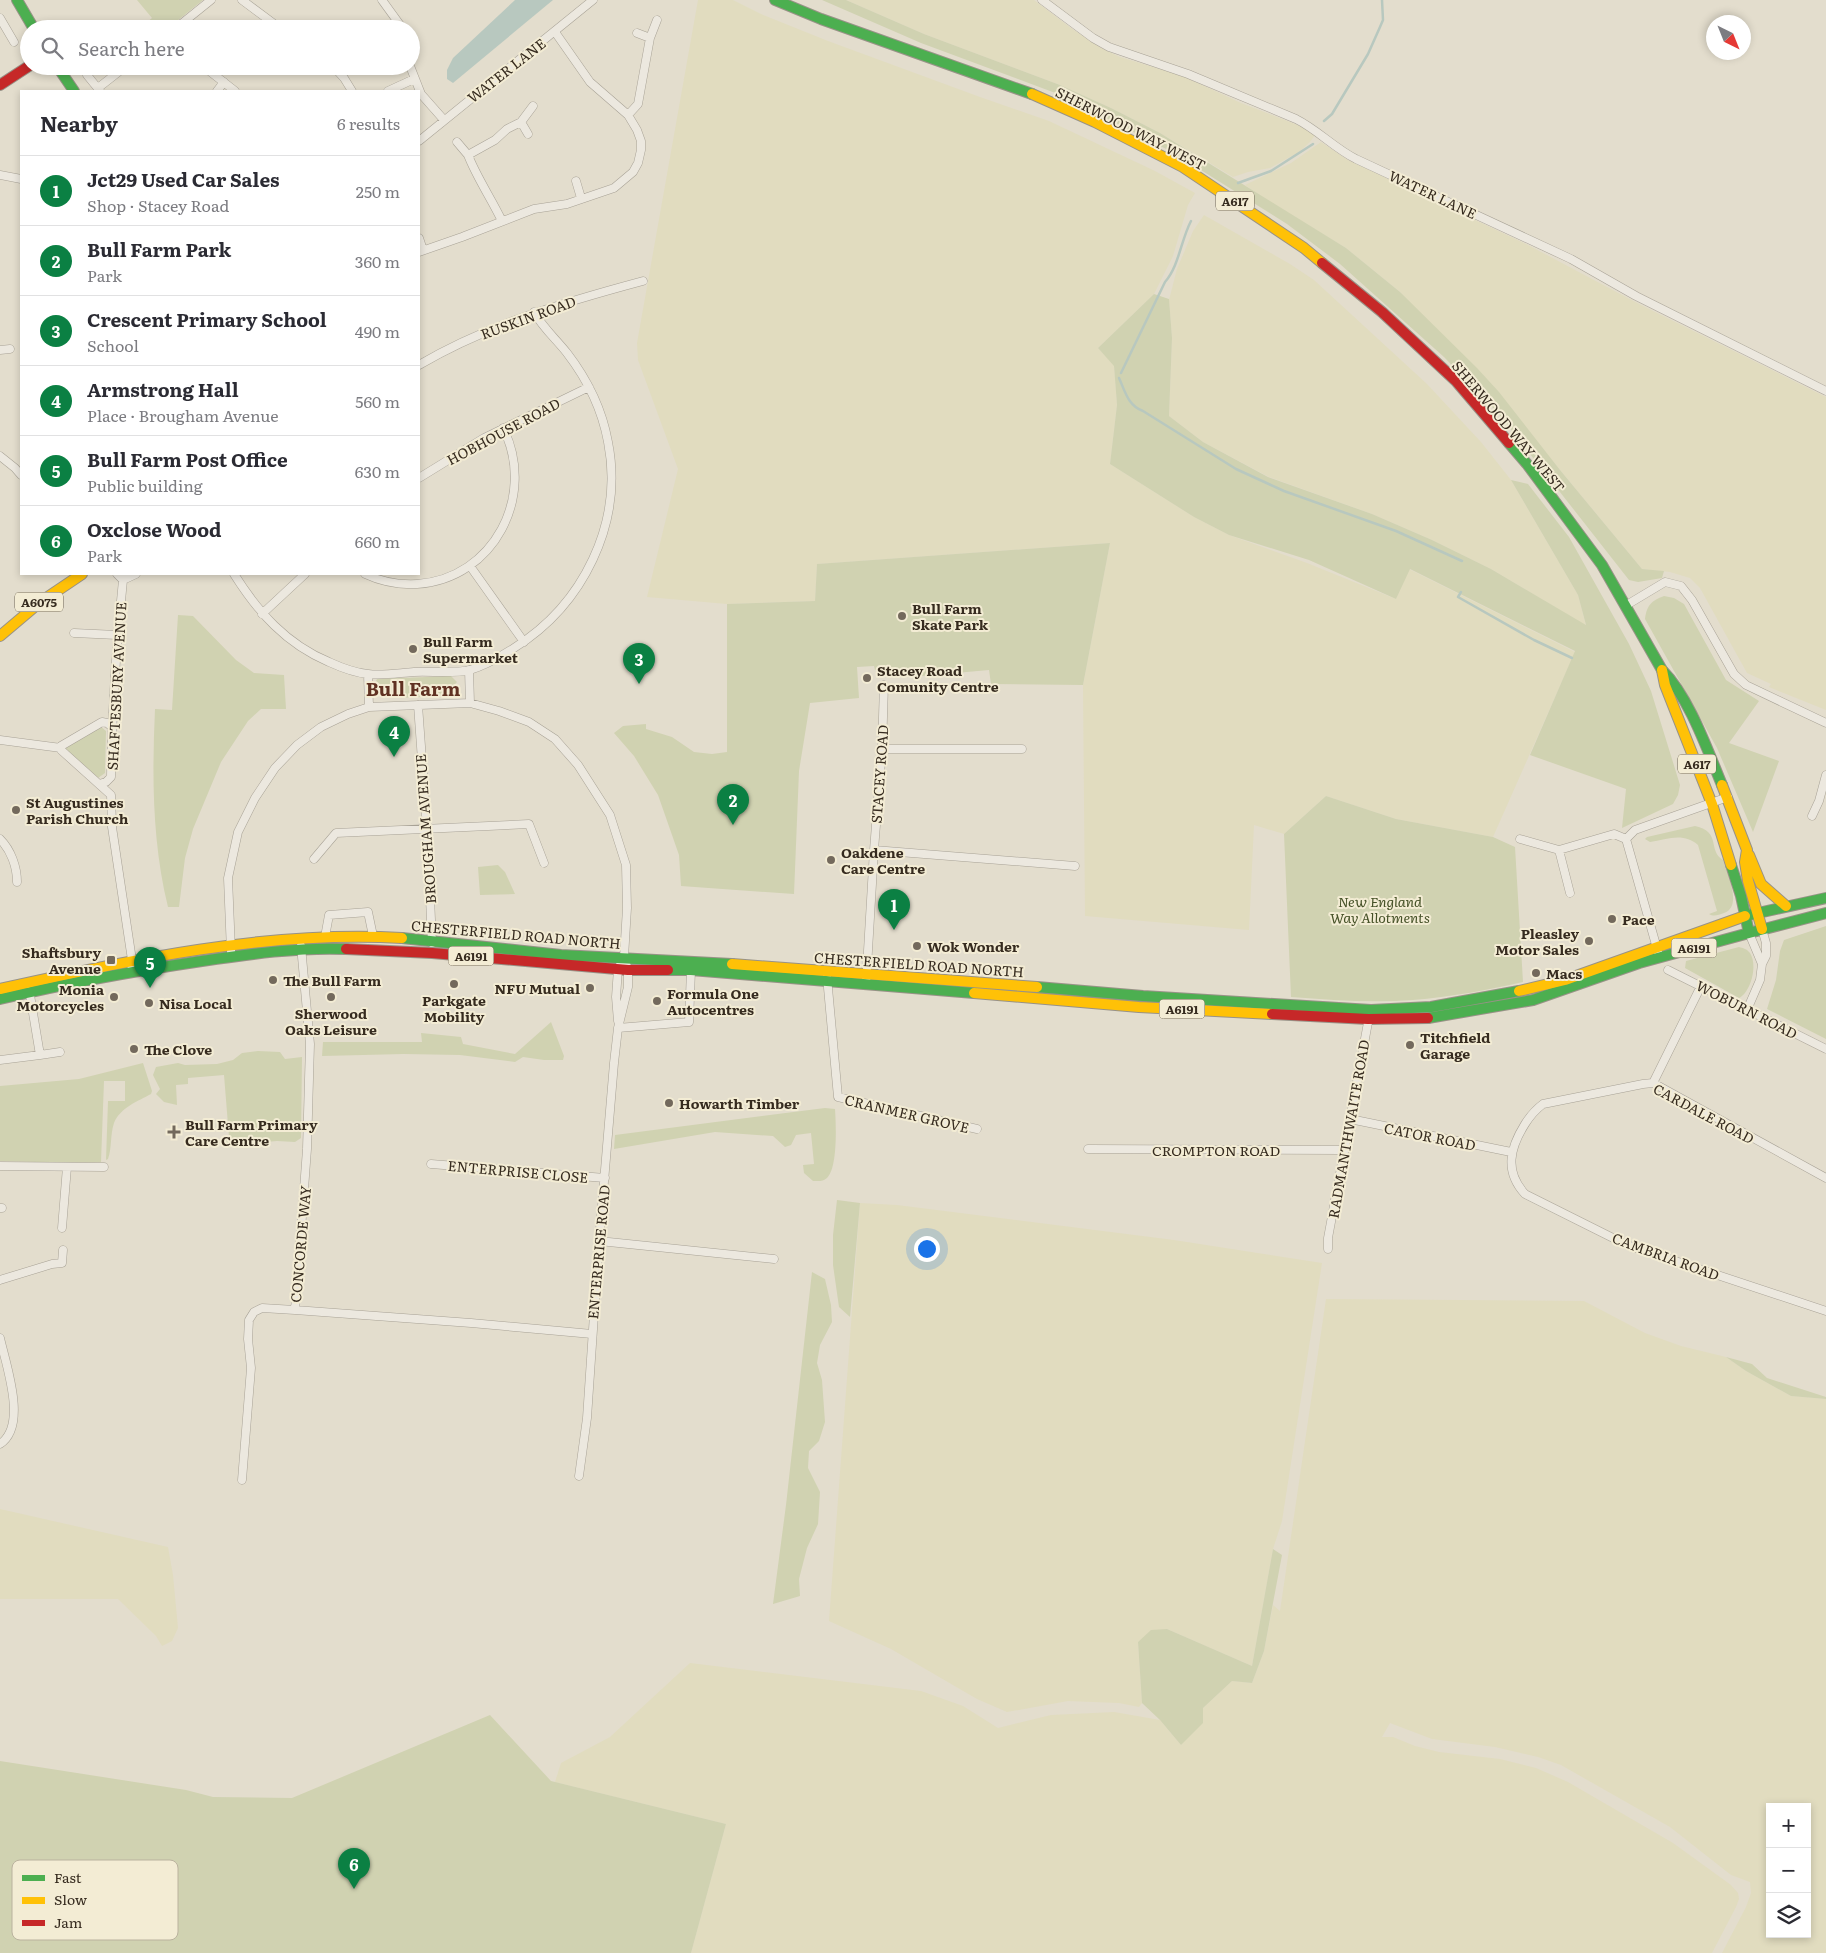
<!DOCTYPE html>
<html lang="en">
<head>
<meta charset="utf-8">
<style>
  :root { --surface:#fff; --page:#f7f7f7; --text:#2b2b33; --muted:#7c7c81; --line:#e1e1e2; --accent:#0b8043 }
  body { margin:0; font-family:Literata,serif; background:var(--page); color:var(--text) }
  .controls { position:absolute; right:15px; bottom:15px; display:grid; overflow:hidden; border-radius:0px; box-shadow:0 2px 8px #0003 }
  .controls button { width:45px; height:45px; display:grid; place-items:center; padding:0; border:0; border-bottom:1px solid var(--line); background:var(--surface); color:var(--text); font:25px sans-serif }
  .compass { position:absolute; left:1706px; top:15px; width:45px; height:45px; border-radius:50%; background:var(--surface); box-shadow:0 2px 8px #0003; rotate:137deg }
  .you { position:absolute; left:926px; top:1248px; width:18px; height:18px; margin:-12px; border:4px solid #fff; border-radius:50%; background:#1a73e8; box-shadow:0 0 0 8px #1a73e833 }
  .badge { display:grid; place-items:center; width:32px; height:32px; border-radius:50%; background:var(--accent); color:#fff; font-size:16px; font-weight:700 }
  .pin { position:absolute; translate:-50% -41px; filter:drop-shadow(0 1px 2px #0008) }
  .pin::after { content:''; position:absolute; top:26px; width:18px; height:15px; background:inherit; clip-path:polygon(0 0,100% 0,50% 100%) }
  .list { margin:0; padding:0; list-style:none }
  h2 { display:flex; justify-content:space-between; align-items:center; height:65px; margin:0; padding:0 20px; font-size:21px }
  h2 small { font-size:16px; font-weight:400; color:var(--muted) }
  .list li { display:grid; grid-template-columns:32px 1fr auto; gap:15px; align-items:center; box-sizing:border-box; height:70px; padding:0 20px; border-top:1px solid var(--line) }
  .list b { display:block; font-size:19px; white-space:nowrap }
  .list p { margin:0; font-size:16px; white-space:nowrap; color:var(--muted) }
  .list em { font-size:16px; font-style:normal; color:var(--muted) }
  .icon { flex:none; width:28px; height:28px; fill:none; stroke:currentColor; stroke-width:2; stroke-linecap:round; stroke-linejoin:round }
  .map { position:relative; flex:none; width:1826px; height:1953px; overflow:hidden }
  .search { position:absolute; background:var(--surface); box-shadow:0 2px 8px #0003; left:20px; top:20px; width:400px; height:55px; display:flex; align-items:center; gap:12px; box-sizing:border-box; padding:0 18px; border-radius:28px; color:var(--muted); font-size:19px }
  .panel { position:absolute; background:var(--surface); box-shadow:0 2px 8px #0003; left:20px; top:90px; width:400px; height:485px; border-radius:0px }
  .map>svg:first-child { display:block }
  .farmland { fill:#e1dcbf; fill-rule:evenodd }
  .green { fill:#d0d2b1 }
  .water { fill:#b8c8bf }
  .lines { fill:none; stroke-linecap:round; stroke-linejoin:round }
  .stream { stroke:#b8c8bf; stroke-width:2.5 }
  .street-casing { stroke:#a8a296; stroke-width:9 }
  .fast-casing { stroke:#989287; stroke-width:12 }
  .slow-casing { stroke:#989287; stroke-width:12 }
  .jam-casing { stroke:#989287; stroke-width:12 }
  .street { stroke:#ece8df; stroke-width:8 }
  .fast { stroke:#4caf50; stroke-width:10 }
  .slow { stroke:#ffc107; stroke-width:10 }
  .jam { stroke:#c62828; stroke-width:10 }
  .poi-dot { fill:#73695c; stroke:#f3ecd4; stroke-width:2 }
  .labels { text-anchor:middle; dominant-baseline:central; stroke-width:4; stroke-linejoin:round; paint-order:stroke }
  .shield { fill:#f3ecd4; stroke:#6f6555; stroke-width:1 }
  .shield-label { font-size:12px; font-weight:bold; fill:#362b1f }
  .street-label { font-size:14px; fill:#362b1f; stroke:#f3ecd4 }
  .poi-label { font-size:14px; font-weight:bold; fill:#362b1f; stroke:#f3ecd4; text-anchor:start }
  .park-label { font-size:14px; font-style:italic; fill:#455127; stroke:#f3ecd4 }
  .district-label { font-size:19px; font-weight:bold; fill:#603122; stroke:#f3ecd4 }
  .key { fill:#f3ecd4; stroke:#bab29e; stroke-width:1 }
  .key-label { font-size:14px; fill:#362b1f }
</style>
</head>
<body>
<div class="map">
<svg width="1826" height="1953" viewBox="0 0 1826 1953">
  <rect width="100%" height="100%" fill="#e3ddcd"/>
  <path class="farmland" d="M698,0H733L761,14L828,41L980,97L1049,121L1155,171L1195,193L1188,205L1173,256L1154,294L1098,348L1114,365L1117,405L1110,464L1194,517L1229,535L1307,563L1396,599L1409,569L1575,652L1493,837L1396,819L1326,796L1284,834L1254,825L1249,930L1085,916L1083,685L1110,543L817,564L815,601L727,604L647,597L678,469L638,360L637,343Z
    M846,0H1034L1071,28L1101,48L1120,57L1183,76L1241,103L1303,127L1315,135L1310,142L1299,152L1270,168L1248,172L1233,177L1160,133L1111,108L1060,85L924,34Z
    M1321,142L1348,160L1528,245L1641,305L1826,397V710L1769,687L1771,684L1747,673L1700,588L1690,578L1670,572L1642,569L1560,470L1400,292L1346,248L1268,201L1245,185L1291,163Z
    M1204,215L1290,264L1314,280L1427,384L1481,442L1511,480L1578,595L1586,626L1491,569L1432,540L1372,514L1269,477L1203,442L1169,416L1172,338L1169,300L1177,269L1193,231Z
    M860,1203L897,1205L1174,1240L1322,1263L1282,1521L1273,1549L1252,1666L1167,1629L1138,1642L1142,1703L1139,1707L1119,1703L1068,1701L1007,1712L977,1699L891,1649L829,1621Z
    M1326,1299L1584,1301L1645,1333L1681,1346L1726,1357L1746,1371L1791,1396L1826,1399V1953H1722L1746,1907L1751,1893L1750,1882L1731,1875L1670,1827L1561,1765L1538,1757L1495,1747L1432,1739L1390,1723L1382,1737H1393L1415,1746L1439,1752L1500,1759L1536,1768L1568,1782L1673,1843L1731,1885L1738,1893L1739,1899L1736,1907L1712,1953H691L726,1824L555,1782L561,1763L610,1737L690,1663L921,1691L963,1706L998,1728L1051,1715L1114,1712L1160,1720L1181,1745L1203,1708L1232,1681L1252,1683L1264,1651L1273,1605L1280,1611ZM1770,1807H1807V1934H1770Z
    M0,1509L168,1547L173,1575L178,1628L172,1641L162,1646L156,1636L118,1599H0Z"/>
  <path class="green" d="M137,0H203L167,29H151L146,23L152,18Z
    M822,0H846L924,34L1060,85L1111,108L1160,133L1346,248L1400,292L1477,368L1499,392L1560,470L1642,569L1664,571L1662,578L1638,582L1629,580L1498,413L1444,357L1340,264L1287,224L1172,152L1120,125L1058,94L921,43Z
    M1154,294L1169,299L1172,338L1169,416L1203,442L1268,477L1372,514L1432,540L1491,569L1586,625L1578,595L1511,480L1528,484L1569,537L1629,644L1651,691L1680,785L1678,795L1673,804L1622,828L1626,789L1530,755L1575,651L1410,569L1396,599L1309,560L1229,535L1194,517L1110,464L1117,405L1114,366L1098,348Z
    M1110,543L1083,685L991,684L989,670L911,677V668L875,670L874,666L857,667L859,698L810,703L799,771L794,894L681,886L679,855L658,795L634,756L614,733L623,726L646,724V729L672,737L694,752L712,754L727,752V604L815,601L817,564Z
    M1664,596L1674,598L1684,604L1726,680L1759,701L1729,743L1779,761L1753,832L1717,748L1645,619C1647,605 1651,601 1664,596Z
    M178,615L193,616L236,660L254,673L284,675L286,709H261L248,721L221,762L193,829L185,858L179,907H168C152,842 152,775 155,709L172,710Z
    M451,676L457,682L444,696L397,698L376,681L377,679Z
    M100,726L106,731L105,773L98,778L66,750V746Z
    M1326,796L1396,819L1493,837L1515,847L1523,982C1487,990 1451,997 1413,1000C1372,1003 1331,1000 1291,997L1284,834Z
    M1695,826C1722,832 1707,850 1723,860C1727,874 1743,906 1724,913C1718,915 1714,917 1709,914L1717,911L1698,845C1684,832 1667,839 1650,842L1645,839L1647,837Z
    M498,865L505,872L515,894L480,895L478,867Z
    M1826,926V1039L1767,1009L1776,980L1780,951L1784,940Z
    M1739,947C1743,948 1747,949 1750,953C1758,965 1751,992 1739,998L1685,968L1686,961Z
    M551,1022L564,1056L563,1060H544L523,1057L515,1062L460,1055L404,1054L322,1056L323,1042H422L421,1033L461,1037L463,1044L515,1054Z
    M258,1051L280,1052L285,1059L302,1057L301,1138L295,1142L277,1141L232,1145L227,1143L226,1138L229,1137L224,1075L188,1078V1084L176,1085L177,1105L164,1102L156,1094L160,1089L153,1075L156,1067L178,1063L185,1065L217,1064L233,1060L242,1053Z
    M143,1063L152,1091L151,1094C138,1101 120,1108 114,1123C110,1135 112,1148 108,1159L106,1160L108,1101H125V1081H104L101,1162L72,1163L0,1161V1086L79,1079Z
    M825,1108L835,1109C836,1123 838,1168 827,1178C823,1182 818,1181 813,1181L804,1173L803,1165L814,1164L811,1133L796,1135L791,1145L785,1147L773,1136L715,1132L614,1149L615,1135Z
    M837,1200L860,1203L850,1317L839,1307L833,1265V1235Z
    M812,1272L825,1279L831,1305L832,1322L820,1345L817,1363L822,1380L825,1422L819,1441L809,1451L808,1468L820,1492L818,1524L807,1548L799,1579L800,1596L773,1604L786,1505Z
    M1726,1357L1752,1364L1767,1378L1826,1397V1399L1791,1396L1746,1371Z
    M1273,1549L1282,1555L1264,1651L1252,1683L1232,1681L1203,1708V1723L1181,1745L1160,1720L1142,1703L1138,1642L1151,1630L1167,1629L1252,1666Z
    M490,1715L551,1781L726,1824L691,1953H0V1761L186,1790L213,1797L292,1798Z"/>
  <path class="water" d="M515,0H553L453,83L447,79V70L453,58Z"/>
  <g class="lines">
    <path class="stream" d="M1324,121L1332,114L1368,54L1380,27L1383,20L1382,0
      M1238,183L1271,171L1313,144
      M1121,373L1165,282C1179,266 1181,240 1191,221
      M1119,378C1125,391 1128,406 1143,411L1236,469L1284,491L1396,531L1462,561
      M1461,592L1458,597L1534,640L1572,658"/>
    <defs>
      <path id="street" d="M242,0L281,29
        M382,0L403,29
        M1042,0L1093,38L1109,47L1188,74L1296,119C1318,130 1334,148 1356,159L1571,259L1636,296L1826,391
        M0,18L14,42
        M175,29L211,0
        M650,38L657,20
        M203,66L235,91
        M333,66L344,78L352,91
        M410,66L421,94L444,120
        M87,75L100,91
        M98,88L126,66
        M217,91L224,82
        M388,91L414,79
        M628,115L638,104L650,38L637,33
        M521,122L533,106
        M419,141L593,0
        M457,142L468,155
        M0,175L21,179
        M576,181L581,198
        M502,221C491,198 477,178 468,155L495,140L507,129L521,122L528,134
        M419,238L423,250
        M419,252L462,237L534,209L567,204L614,188L633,172L638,163L641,150V141L637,130L628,115L590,82L555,32
        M0,350L10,349
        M419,365C489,324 565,302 643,281
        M0,456L15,468L21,475
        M419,478L484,438L589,387
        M470,566L524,642
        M117,574L123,580L136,574
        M234,574C258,612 286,644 329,662C340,667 356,673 368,674C382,676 399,673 414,672C430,671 454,674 470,670C486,665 500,657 514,648C583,605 624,523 608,442C602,409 587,379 567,353C556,339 543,328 534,312
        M365,574C382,582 398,585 417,584C494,579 537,495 503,428
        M1625,606L1665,582L1681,586L1692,600L1734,674L1746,685L1826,723
        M262,614L305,574
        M74,633L117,635
        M469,670L470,703
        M368,674L369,707
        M418,705L427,829L432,943
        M112,727L107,723L102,722L61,746V750L111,795L112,827L132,960L131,965
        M0,740L61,748
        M882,749H1022
        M99,784L106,782L111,777C112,711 116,646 123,580
        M1812,816L1819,801L1826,775
        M0,839C11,850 17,867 17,882
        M1520,839L1559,850L1614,834L1626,839L1658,952
        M1626,839L1635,830L1728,797
        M874,850L1075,866
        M1559,850L1570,893
        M314,859L336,833L529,824L544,863
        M1749,933L1762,964
        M325,937L329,915L368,912L373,936
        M301,946L310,1044L307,1149L295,1310L471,1323L592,1334
        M231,951L228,878L238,832L255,798L275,768L297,745L321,727L348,714L369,707L470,703L499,711L529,722L555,739L578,765L610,815L626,865L627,908L624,957L628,970V987L618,1028L614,1063L599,1241L587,1418L579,1476
        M1668,970L1826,1049
        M827,977L838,1097L977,1129
        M866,984L874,850L882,749L884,685
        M29,989L40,1055L60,1052
        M1747,1010L1760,980L1762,964L1766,956V943L1762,929
        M618,1021L616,997L618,969L620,965
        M618,1028L689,1022L691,970
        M0,1060L40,1055
        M1653,1083L1701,986
        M1350,1119L1511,1152
        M1088,1149L1344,1150
        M431,1164L605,1178
        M0,1166L104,1167
        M1826,1178L1653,1083L1643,1084L1543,1104C1535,1110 1530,1116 1525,1124C1510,1148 1504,1171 1525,1194L1627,1245L1826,1311
        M0,1208H2
        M62,1228L67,1167
        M599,1241L774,1259
        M1328,1249V1238L1369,1017
        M0,1280L52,1264L62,1263L63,1250
        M0,1338C6,1365 28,1426 0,1444
        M242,1480L251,1368L248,1339L249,1320L254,1312L262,1308L295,1310"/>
      <path id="fast" d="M17,0L34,29
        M775,0L821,19L1032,94
        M57,66L74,91
        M1509,443L1527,464L1602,565L1662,670C1689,697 1707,749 1722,785
        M1731,865L1741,896L1749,933L1826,913
        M1749,915L1826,898
        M402,938L561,955L732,964
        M668,970H691L974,993
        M1037,987L1143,996L1371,1010L1431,1007L1519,991
        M0,999C67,983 134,971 202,961C249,954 299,947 346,949
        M1428,1018L1533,1000L1639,963L1749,933"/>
      <path id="slow" d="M1032,94L1095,122L1183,167L1304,248L1322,263
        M0,636L39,603L82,574
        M1662,670L1665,685L1712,804L1731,865
        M1722,785L1747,850L1745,862L1748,881L1762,929
        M1749,855L1761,884L1786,906
        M732,964L1037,987
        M0,989C128,960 270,930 402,938
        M1519,991L1565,980L1745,916
        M974,993L1139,1007L1272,1014"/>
      <path id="jam" d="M0,85L29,66
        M1322,263L1382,312L1456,381L1509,443
        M346,949L432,953L628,970H668
        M1272,1014L1368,1019L1428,1018"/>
    </defs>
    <use href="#street" class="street-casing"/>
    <use href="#fast" class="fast-casing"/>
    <use href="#slow" class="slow-casing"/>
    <use href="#jam" class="jam-casing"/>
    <use href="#street" class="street"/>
    <use href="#fast" class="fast"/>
    <use href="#slow" class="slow"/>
    <use href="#jam" class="jam"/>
  </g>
  <g class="poi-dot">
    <circle cx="902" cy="616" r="5"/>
    <circle cx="413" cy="649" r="5"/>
    <circle cx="867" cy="678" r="5"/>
    <circle cx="16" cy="810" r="5"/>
    <circle cx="831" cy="860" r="5"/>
    <circle cx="1612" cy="919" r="5"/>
    <circle cx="1589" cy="941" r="5"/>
    <circle cx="917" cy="946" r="5"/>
    <rect x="106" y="955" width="10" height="10" rx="2.5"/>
    <circle cx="1536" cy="973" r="5"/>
    <circle cx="273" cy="980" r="5"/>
    <circle cx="454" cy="984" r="5"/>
    <circle cx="590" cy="988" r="5"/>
    <circle cx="114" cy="997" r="5"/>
    <circle cx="331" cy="997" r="5"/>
    <circle cx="657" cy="1001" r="5"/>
    <circle cx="149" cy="1003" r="5"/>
    <circle cx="1410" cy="1045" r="5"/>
    <circle cx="134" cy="1049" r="5"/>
    <circle cx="669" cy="1103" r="5"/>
    <path d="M171.5 1124.5h5v5h5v5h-5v5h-5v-5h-5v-5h5z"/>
  </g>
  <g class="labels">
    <g class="shield">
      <rect x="1216" y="191.5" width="38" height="19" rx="4"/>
      <rect x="15" y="592.5" width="48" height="19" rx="4"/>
      <rect x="1678" y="754.5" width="38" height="19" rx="4"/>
      <rect x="1671.5" y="938.5" width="45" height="19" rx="4"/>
      <rect x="448.5" y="946.5" width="45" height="19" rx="4"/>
      <rect x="1159.5" y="999.5" width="45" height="19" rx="4"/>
    </g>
    <g class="shield-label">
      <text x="1235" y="201">A617</text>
      <text x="39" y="602">A6075</text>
      <text x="1697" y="764">A617</text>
      <text x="1694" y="948">A6191</text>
      <text x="471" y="956">A6191</text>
      <text x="1182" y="1009">A6191</text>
    </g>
    <g class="street-label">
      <text transform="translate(506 70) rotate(-38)">WATER LANE</text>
      <text transform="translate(1131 128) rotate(27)">SHERWOOD WAY WEST</text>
      <text transform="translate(1433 194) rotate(25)">WATER LANE</text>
      <text transform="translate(528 317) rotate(-20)">RUSKIN ROAD</text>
      <text transform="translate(1509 426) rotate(50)">SHERWOOD WAY WEST</text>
      <text transform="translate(503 431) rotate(-28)">HOBHOUSE ROAD</text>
      <text transform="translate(116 686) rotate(-87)">SHAFTESBURY AVENUE</text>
      <text transform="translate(879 774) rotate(-86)">STACEY ROAD</text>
      <text transform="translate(425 829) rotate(-94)">BROUGHAM AVENUE</text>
      <text transform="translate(516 934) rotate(5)">CHESTERFIELD ROAD NORTH</text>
      <text transform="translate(919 964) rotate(4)">CHESTERFIELD ROAD NORTH</text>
      <text transform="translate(1747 1009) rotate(27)">WOBURN ROAD</text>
      <text transform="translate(907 1113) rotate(13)">CRANMER GROVE</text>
      <text transform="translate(1704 1113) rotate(28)">CARDALE ROAD</text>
      <text transform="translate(1348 1129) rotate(-80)">RADMANTHWAITE ROAD</text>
      <text transform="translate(1430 1136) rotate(11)">CATOR ROAD</text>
      <text x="1216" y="1150">CROMPTON ROAD</text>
      <text transform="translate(518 1171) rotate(5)">ENTERPRISE CLOSE</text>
      <text transform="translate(300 1244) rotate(-85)">CONCORDE WAY</text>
      <text transform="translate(598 1252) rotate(-85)">ENTERPRISE ROAD</text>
      <text transform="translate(1666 1256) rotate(20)">CAMBRIA ROAD</text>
    </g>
    <g class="poi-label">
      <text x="912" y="608">Bull Farm<tspan x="912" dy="16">Skate Park</tspan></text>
      <text x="423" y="641">Bull Farm<tspan x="423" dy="16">Supermarket</tspan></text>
      <text x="877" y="670">Stacey Road<tspan x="877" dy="16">Comunity Centre</tspan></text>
      <text x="26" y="802">St Augustines<tspan x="26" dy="16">Parish Church</tspan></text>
      <text x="841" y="852">Oakdene<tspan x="841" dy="16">Care Centre</tspan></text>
      <text x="1622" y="919">Pace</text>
      <text x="1579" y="933" text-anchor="end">Pleasley<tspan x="1579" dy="16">Motor Sales</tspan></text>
      <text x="927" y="946">Wok Wonder</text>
      <text x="101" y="952" text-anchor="end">Shaftsbury<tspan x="101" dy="16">Avenue</tspan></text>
      <text x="1546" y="973">Macs</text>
      <text x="283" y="980">The Bull Farm</text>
      <text x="580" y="988" text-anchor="end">NFU Mutual</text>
      <text x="104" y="989" text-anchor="end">Monia<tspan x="104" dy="16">Motorcycles</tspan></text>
      <text x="667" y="993">Formula One<tspan x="667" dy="16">Autocentres</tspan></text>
      <text x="454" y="1000" text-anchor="middle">Parkgate<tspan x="454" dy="16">Mobility</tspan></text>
      <text x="159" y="1003">Nisa Local</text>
      <text x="331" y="1013" text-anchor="middle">Sherwood<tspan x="331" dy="16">Oaks Leisure</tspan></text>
      <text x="1420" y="1037">Titchfield<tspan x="1420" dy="16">Garage</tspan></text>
      <text x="144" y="1049">The Clove</text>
      <text x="679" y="1103">Howarth Timber</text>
      <text x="185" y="1124">Bull Farm Primary<tspan x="185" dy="16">Care Centre</tspan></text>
    </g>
    <g class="park-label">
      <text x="1380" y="901">New England<tspan x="1380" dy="16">Way Allotments</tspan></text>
    </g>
    <g class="district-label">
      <text x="413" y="688">Bull Farm</text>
    </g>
  </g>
  <rect x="12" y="1860" width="166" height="80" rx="8" class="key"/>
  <rect x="22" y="1875" width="23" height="6" fill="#4caf50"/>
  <rect x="22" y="1897" width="23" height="7" fill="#ffc107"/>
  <rect x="22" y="1920" width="23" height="6" fill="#c62828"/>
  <g class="key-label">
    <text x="54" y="1883">Fast</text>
    <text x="54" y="1905">Slow</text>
    <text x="54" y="1928">Jam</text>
  </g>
</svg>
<div class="controls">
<button>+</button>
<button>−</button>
<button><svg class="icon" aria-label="layers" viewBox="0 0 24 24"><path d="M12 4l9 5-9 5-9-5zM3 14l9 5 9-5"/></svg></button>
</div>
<svg class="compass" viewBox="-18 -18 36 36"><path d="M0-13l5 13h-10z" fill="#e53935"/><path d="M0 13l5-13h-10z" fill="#7c7c81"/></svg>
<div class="you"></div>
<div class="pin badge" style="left:894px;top:930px">1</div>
<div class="pin badge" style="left:733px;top:825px">2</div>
<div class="pin badge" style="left:639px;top:684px">3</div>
<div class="pin badge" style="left:394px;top:757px">4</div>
<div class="pin badge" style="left:150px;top:988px">5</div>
<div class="pin badge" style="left:354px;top:1889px">6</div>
<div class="search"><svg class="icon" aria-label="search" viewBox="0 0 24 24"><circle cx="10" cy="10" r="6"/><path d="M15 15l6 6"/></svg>Search here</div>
<section class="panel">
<h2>Nearby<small>6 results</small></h2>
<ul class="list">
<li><span class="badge">1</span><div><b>Jct29 Used Car Sales</b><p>Shop · Stacey Road</p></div><em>250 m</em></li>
<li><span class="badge">2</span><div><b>Bull Farm Park</b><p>Park</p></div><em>360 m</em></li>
<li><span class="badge">3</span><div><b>Crescent Primary School</b><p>School</p></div><em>490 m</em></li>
<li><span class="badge">4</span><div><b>Armstrong Hall</b><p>Place · Brougham Avenue</p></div><em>560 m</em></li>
<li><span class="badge">5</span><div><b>Bull Farm Post Office</b><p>Public building</p></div><em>630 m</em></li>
<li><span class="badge">6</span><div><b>Oxclose Wood</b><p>Park</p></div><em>660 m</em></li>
</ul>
</section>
</div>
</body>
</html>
